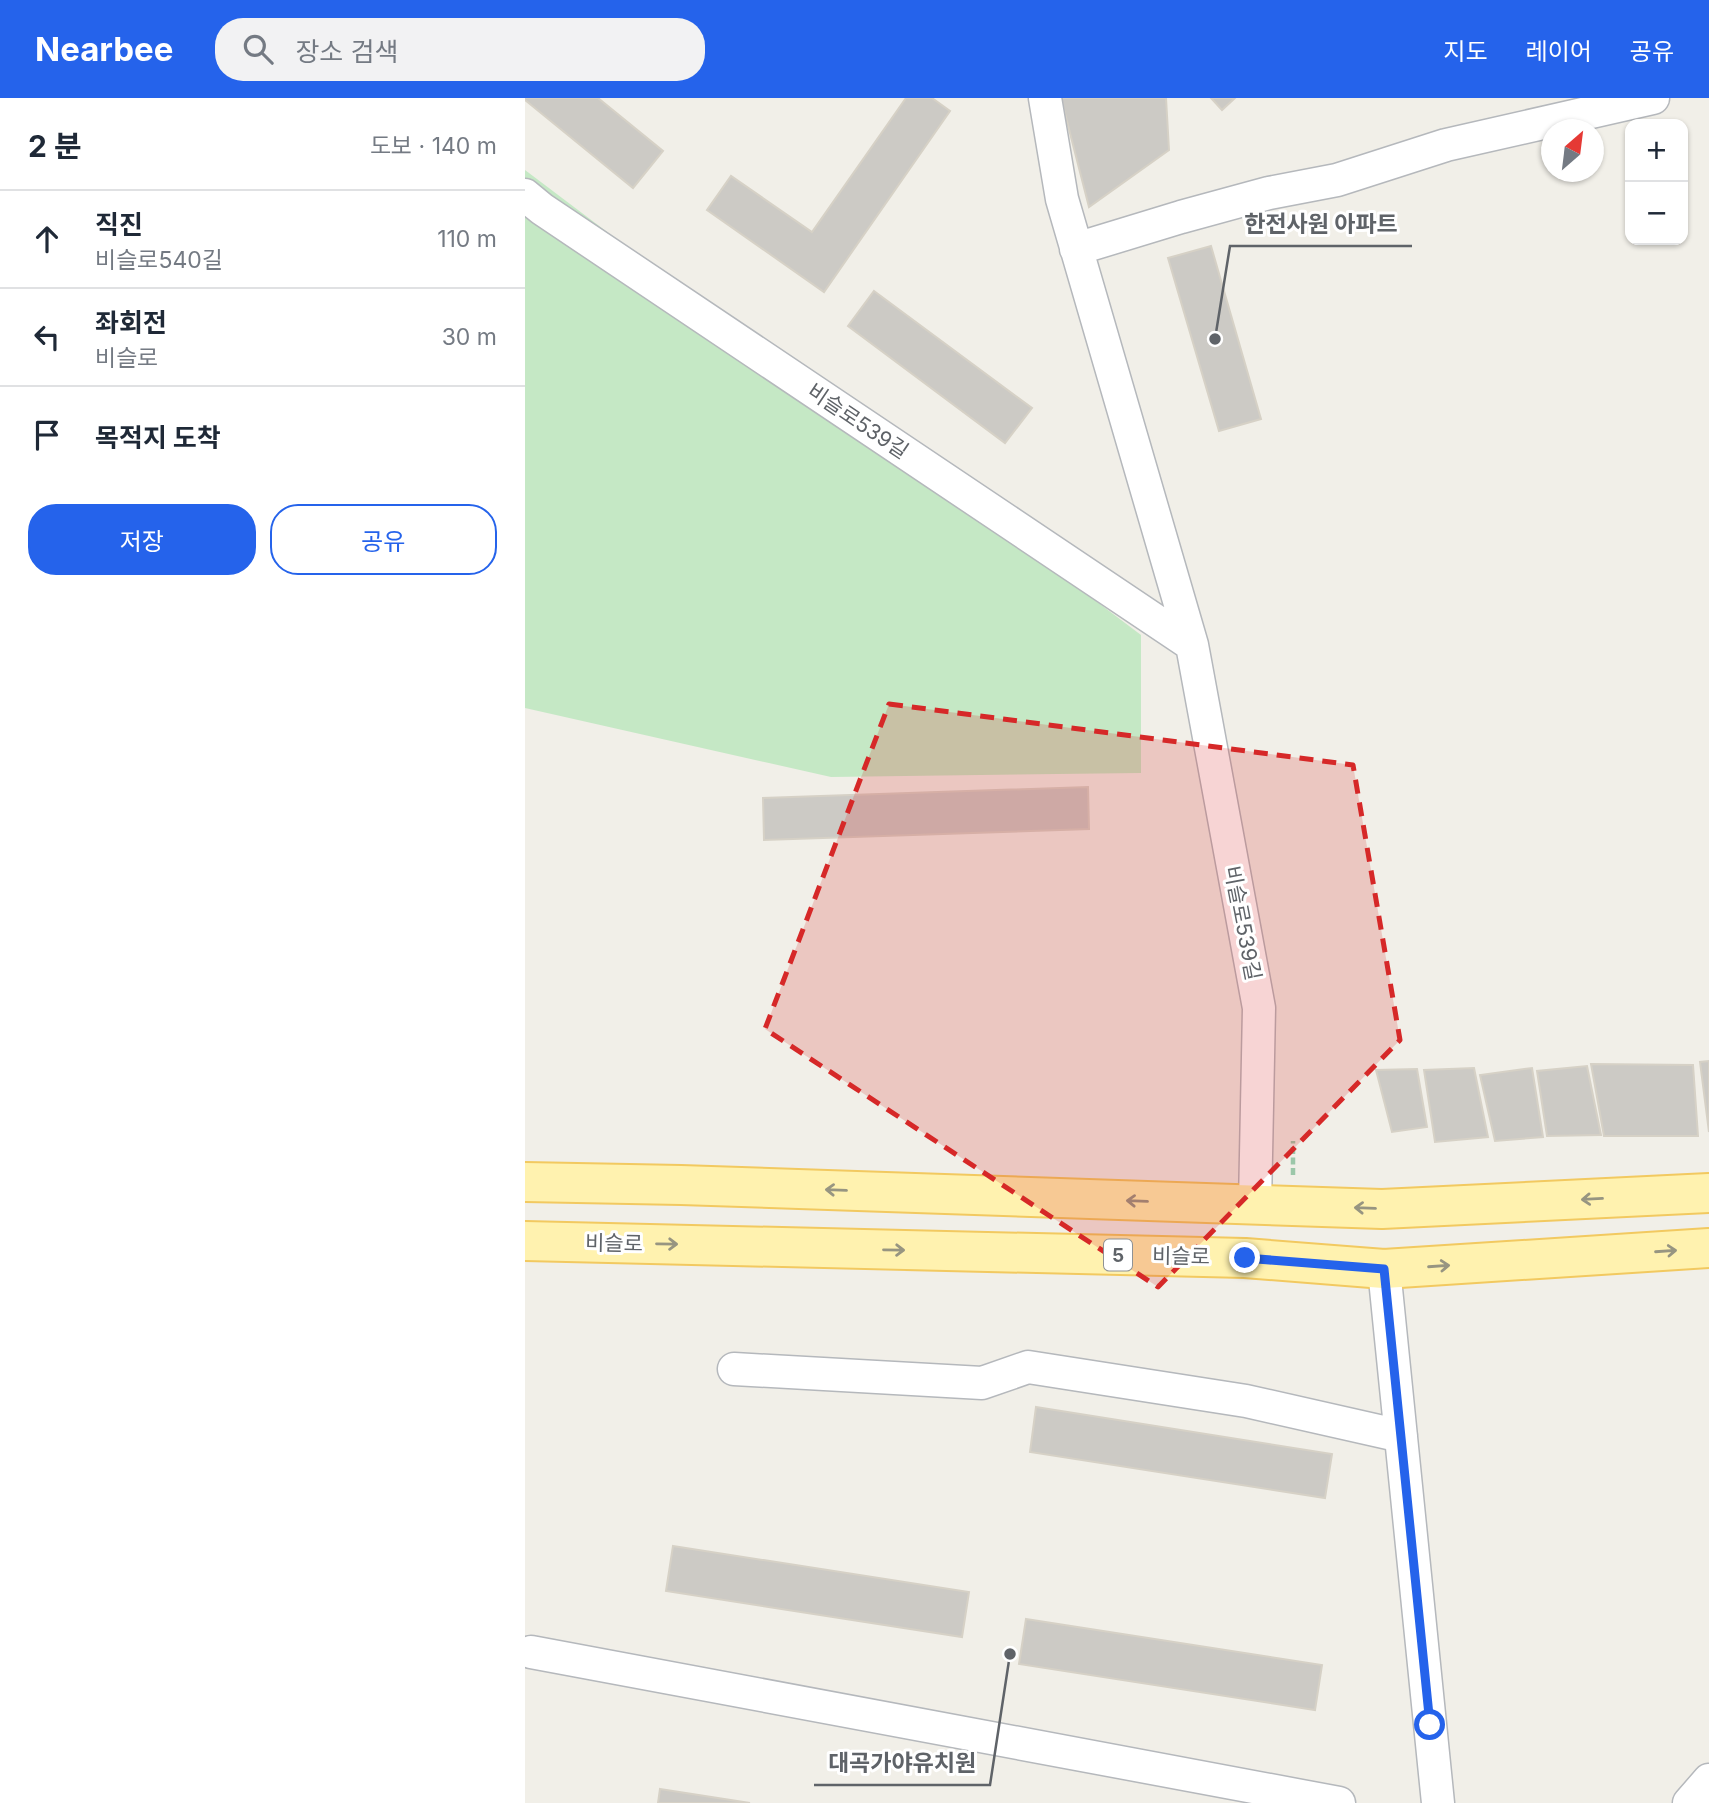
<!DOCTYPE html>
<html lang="ko">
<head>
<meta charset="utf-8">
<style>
  :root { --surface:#fff; --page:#f2f2f3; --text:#1f2937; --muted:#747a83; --line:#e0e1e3; --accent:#2563eb }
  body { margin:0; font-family:Inter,"Noto Sans KR",sans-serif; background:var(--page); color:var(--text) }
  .controls { position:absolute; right:21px; top:21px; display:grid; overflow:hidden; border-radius:14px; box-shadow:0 2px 5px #0004 }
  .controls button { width:63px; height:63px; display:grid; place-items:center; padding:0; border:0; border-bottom:2px solid var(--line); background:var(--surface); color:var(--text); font:35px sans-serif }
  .compass { position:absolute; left:1016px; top:21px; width:63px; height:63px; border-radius:50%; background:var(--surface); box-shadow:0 2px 5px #0004; rotate:28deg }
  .stop { position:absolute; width:21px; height:21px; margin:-16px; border:5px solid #2563eb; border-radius:50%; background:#fff }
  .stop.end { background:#2563eb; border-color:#fff; box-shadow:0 2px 7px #0008 }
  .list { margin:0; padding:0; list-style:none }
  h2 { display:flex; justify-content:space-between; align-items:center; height:91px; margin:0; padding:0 28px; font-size:30px }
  h2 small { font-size:23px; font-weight:400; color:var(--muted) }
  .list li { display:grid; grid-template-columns:46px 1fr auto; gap:21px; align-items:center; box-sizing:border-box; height:98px; padding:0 28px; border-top:2px solid var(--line) }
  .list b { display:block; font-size:26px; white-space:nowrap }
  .list p { margin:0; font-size:23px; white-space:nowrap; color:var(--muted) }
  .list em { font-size:23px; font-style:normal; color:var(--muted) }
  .actions { display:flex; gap:14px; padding:21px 28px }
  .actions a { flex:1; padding:16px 0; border:2px solid var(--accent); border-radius:28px; text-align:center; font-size:24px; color:var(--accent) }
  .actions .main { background:var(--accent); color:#fff }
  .icon { flex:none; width:38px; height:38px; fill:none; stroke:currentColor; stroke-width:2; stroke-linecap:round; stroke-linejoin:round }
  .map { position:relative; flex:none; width:1184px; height:1705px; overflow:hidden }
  header { display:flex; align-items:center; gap:42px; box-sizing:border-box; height:98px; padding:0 35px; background:var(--accent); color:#fff }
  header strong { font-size:33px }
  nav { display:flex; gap:38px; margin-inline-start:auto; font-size:24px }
  .search { width:490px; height:63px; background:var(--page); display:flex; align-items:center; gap:18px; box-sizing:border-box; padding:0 24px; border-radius:28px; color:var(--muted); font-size:26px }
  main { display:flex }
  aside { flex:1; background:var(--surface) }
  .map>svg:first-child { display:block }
  .green { fill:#c5e8c5 }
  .building { fill:#cccac5; stroke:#d6d1c6; stroke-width:2 }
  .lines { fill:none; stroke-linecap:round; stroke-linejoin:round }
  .street-casing { stroke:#b5b8bc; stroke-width:35 }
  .primary-casing { stroke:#f2c960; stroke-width:42 }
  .path { stroke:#9cc7a9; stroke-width:4.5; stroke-dasharray:7 3.5; stroke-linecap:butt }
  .street { stroke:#fff; stroke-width:32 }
  .primary { stroke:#fff2af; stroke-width:38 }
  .oneway { stroke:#979581 }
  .route { stroke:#2563eb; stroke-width:9 }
  .marked { fill:#d62828; fill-opacity:0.2; stroke:#d62828; stroke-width:5; stroke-dasharray:14 9; stroke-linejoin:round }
  .labels { text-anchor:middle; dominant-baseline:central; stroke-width:6; stroke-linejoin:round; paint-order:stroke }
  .shield { fill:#fff; stroke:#8f9295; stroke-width:2 }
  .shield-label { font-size:19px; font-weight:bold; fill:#5f6368 }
  .street-label { font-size:21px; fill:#5f6368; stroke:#fff }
  .leader { fill:none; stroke:#5f6368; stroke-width:2.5 }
  .callout-dot { fill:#5f6368; stroke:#fff; stroke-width:2.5 }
  .callout-label { font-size:23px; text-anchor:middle; font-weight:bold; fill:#5f6368; stroke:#fff; stroke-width:6; stroke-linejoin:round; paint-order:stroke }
</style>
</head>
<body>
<header>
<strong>Nearbee</strong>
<div class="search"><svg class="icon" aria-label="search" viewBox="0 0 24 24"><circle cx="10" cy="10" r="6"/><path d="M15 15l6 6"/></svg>장소 검색</div>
<nav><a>지도</a><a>레이어</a><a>공유</a></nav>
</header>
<main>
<aside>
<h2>2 분<small>도보 · 140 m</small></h2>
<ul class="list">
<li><svg class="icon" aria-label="ahead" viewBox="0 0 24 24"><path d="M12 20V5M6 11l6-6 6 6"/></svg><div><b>직진</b><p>비슬로540길</p></div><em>110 m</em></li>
<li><svg class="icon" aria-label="left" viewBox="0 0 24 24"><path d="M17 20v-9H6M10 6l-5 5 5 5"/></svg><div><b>좌회전</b><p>비슬로</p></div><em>30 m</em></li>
<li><svg class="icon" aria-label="arrive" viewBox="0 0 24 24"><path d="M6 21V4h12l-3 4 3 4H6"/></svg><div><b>목적지 도착</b></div></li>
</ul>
<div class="actions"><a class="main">저장</a><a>공유</a></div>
</aside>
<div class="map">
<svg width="1184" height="1705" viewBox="0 0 1184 1705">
  <rect width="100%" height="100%" fill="#f1efe8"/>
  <path class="green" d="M0,72L616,537V675L306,679L0,610Z"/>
  <path class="building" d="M0,0H73L138,53L108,90L0,2Z
    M381,0H407L425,13L299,194L182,112L206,78L287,134Z
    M536,0H641L644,52L564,109Z
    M686,0H710L697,12Z
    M686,148L736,321L694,333L643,160Z
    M349,193L507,310L480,345L323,228Z
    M563,689L564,731L239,742L238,700Z
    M1184,963V1034L1175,964Z
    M1066,966L1168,967L1173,1038H1079Z
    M1062,968L1076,1037L1022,1038L1012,973Z
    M949,970L963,1039L910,1044L899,972Z
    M1007,970L1018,1039L970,1043L955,977Z
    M892,971L902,1029L867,1034L851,972Z
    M511,1309L807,1356L800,1400L505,1354Z
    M148,1448L444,1494L437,1539L141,1493Z
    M501,1521L797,1567L790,1612L494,1566Z
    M135,1691L225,1705H133Z"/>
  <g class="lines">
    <defs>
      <path id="street" d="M520,0L537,101L667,547L734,910L730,1106
        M0,97L17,111L667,547
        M551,151L656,119L744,95L812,82L921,47L1128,0
        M859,1171L913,1705
        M209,1271L457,1285L503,1269L721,1303L876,1338
        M6,1554L814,1705
        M1164,1705L1184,1682"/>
      <path id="primary" d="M0,1084L156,1087L857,1111L1184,1095
        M0,1143L720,1160L859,1171L1184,1150"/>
    </defs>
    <use href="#street" class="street-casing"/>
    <use href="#primary" class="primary-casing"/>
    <path class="path" d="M768,1077V1043"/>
    <use href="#street" class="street"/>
    <use href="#primary" class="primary"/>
  </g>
  <defs><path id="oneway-shaft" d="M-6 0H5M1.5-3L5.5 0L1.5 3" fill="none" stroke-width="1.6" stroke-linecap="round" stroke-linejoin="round" transform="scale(1.75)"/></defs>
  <g class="oneway">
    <use href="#oneway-shaft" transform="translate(311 1092) rotate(-178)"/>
    <use href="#oneway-shaft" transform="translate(1067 1101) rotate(177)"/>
    <use href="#oneway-shaft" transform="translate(612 1103) rotate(-178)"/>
    <use href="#oneway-shaft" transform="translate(840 1110) rotate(-178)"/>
    <use href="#oneway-shaft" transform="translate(142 1146) rotate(1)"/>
    <use href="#oneway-shaft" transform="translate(369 1152) rotate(1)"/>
    <use href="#oneway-shaft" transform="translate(1141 1153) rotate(-4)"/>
    <use href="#oneway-shaft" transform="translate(914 1168) rotate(-4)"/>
  </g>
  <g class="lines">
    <path class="route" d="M720,1160L859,1171L905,1627"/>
  </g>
  <path class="marked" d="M364,606L828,667L875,942L633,1189L240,931Z"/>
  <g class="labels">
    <rect class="shield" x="579" y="1141.5" width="28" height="31" rx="5"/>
    <g class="shield-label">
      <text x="593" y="1157">5</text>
    </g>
    <g class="street-label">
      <text transform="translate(333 323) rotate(34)">비슬로539길</text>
      <text transform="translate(718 825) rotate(79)">비슬로539길</text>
      <text transform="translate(89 1145) rotate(1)">비슬로</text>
      <text transform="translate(656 1158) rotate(1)">비슬로</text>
    </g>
  </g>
  <path class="leader" d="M690 241L705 148H887M485 1556L465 1687H289"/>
  <g class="callout-dot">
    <circle cx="690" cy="241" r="7"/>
    <circle cx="485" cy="1556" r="7"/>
  </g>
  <g class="callout-label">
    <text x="796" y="134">한전사원 아파트</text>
    <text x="377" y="1673">대곡가야유치원</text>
  </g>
</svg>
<div class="controls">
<button>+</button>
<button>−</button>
</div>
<svg class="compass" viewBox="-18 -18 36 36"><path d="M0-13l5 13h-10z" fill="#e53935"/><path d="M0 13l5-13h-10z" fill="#747a83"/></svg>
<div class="stop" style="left:905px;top:1627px"></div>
<div class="stop end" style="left:720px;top:1160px"></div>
</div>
</main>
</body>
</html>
